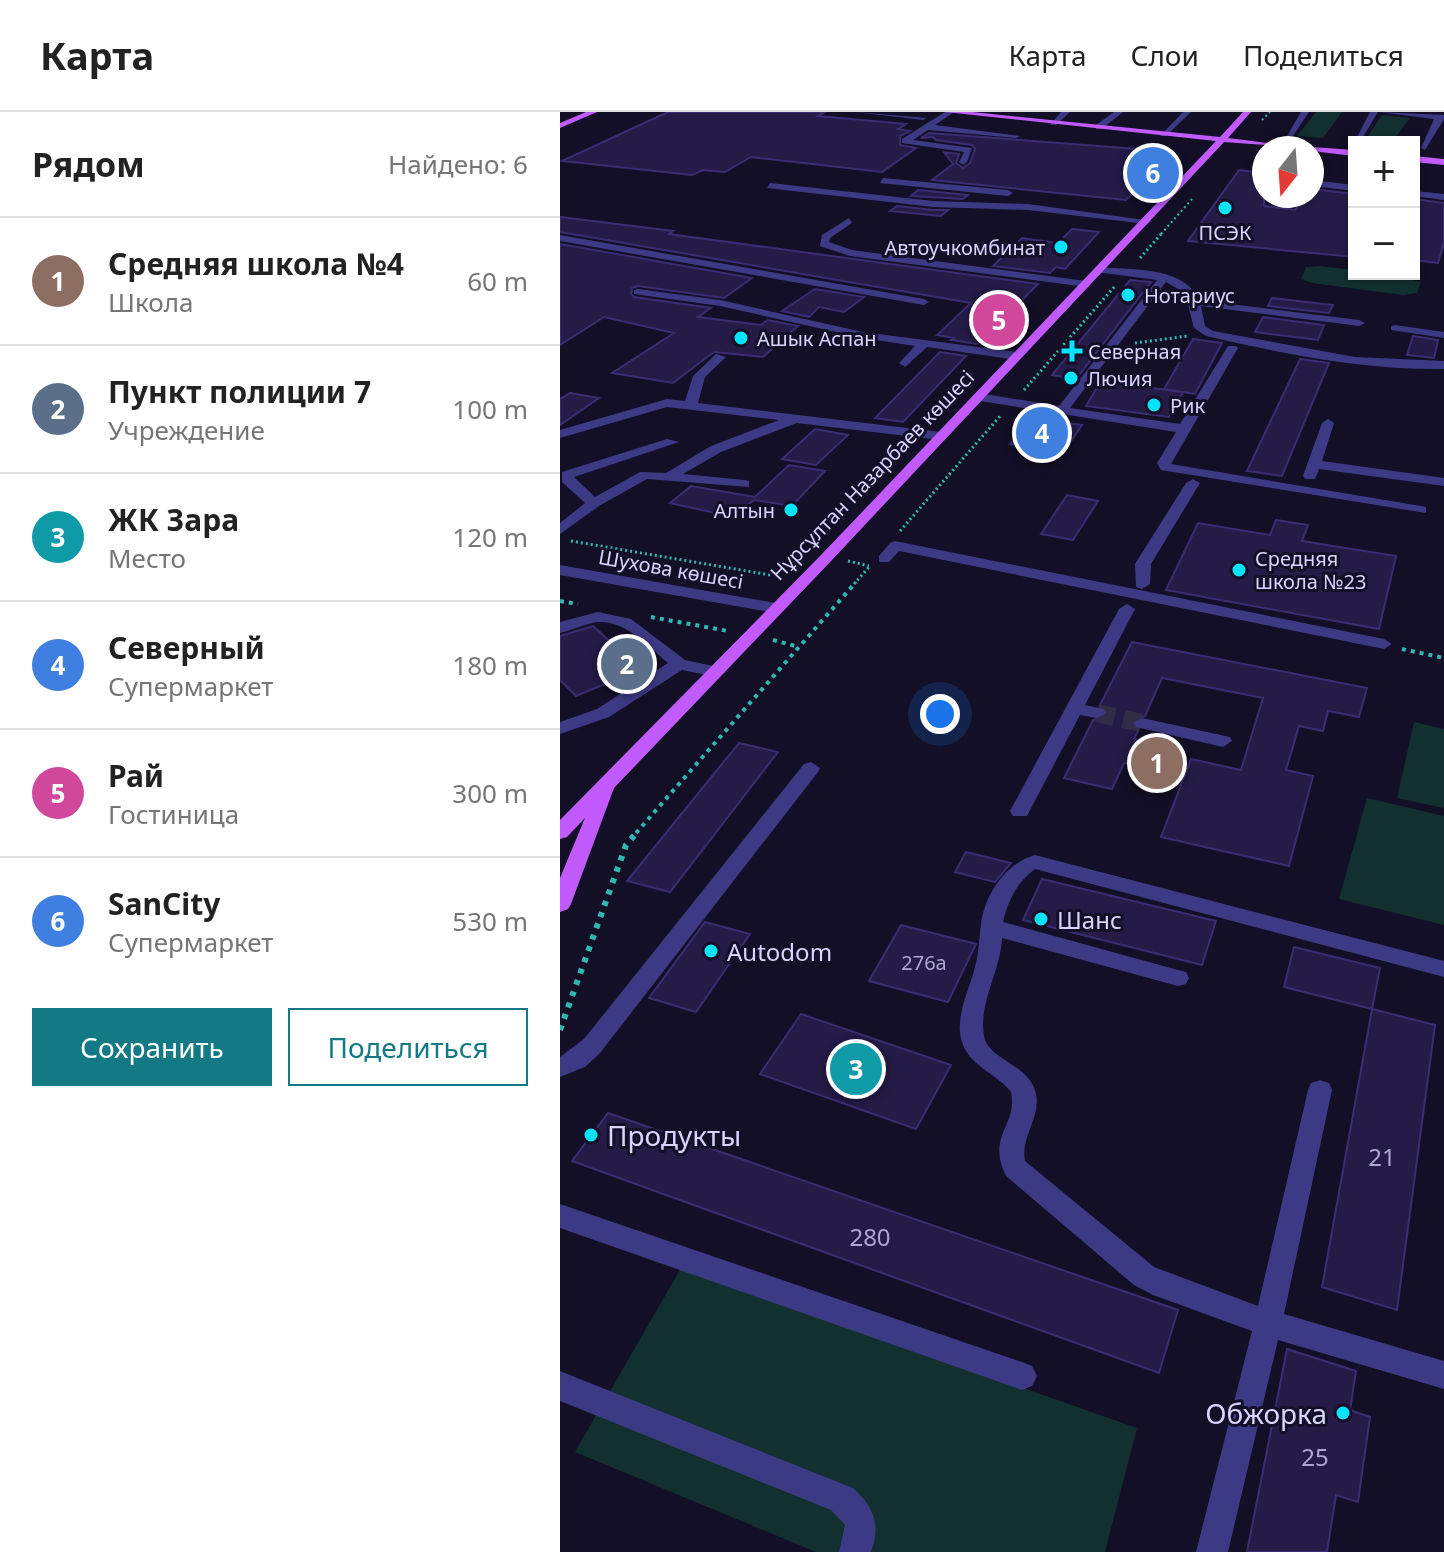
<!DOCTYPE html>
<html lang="ru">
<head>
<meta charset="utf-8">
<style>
  :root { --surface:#fff; --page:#f6f6f6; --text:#222; --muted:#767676; --line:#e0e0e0; --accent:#137a85 }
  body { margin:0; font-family:"Noto Sans",sans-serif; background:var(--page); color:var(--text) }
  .controls { position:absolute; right:24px; top:24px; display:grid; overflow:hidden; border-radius:0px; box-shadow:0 2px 6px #0004 }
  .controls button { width:72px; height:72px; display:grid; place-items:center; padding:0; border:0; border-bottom:2px solid var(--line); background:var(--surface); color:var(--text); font:40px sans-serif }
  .compass { position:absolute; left:692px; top:24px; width:72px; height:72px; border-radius:50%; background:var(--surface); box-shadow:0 2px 6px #0004; rotate:197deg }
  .you { position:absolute; left:380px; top:602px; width:28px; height:28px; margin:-20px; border:6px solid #fff; border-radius:50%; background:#1a73e8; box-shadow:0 0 0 12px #1a73e833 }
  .badge { display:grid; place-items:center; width:52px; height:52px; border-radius:50%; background:var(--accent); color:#fff; font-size:26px; font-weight:700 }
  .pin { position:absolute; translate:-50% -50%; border:4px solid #fff; box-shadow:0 2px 8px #0006 }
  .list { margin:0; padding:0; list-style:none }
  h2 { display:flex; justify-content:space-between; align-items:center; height:104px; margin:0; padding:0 32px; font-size:34px }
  h2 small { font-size:26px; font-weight:400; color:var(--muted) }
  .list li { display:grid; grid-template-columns:52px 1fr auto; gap:24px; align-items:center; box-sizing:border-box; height:128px; padding:0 32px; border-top:2px solid var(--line) }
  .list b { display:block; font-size:30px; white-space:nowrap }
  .list p { margin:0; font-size:26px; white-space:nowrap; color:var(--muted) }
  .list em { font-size:26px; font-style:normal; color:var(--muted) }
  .actions { display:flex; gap:16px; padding:24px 32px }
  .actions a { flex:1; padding:18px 0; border:2px solid var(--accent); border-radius:0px; text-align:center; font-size:28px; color:var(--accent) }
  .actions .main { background:var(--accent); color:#fff }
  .map { position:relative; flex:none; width:884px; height:1440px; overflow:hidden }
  header { display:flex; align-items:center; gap:48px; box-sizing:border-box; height:112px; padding:0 40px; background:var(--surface); border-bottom:2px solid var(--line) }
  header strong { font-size:38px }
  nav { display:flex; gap:44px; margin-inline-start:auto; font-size:28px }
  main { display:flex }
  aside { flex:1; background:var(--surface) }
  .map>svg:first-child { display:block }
  .green { fill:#12302f }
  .building { fill:#241b47; stroke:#3b2d73; stroke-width:2 }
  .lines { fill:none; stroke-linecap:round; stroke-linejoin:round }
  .minor-tunnel { stroke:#312d47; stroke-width:18; stroke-dasharray:18 9; stroke-linecap:butt }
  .path-far3 { stroke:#2fb8b0; stroke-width:2; stroke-dasharray:2 3; stroke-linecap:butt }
  .path-far2 { stroke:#2fb8b0; stroke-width:3; stroke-dasharray:2 3; stroke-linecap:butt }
  .path-far1 { stroke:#2fb8b0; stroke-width:4; stroke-dasharray:4 5; stroke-linecap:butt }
  .path { stroke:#2fb8b0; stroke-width:6; stroke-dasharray:5 7; stroke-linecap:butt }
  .minor { fill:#3d3a85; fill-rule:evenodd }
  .major { fill:#c25bff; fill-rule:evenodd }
  .poi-dot { fill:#00e5ff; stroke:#130f26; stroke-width:3 }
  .labels { text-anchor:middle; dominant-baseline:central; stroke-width:6; stroke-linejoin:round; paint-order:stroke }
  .far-poi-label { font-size:20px; fill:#d9d4ff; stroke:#130f26; text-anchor:start }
  .far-street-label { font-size:20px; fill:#d9d4ff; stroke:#130f26 }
  .number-label { font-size:20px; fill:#aca6d1 }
  .poi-label { font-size:24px; fill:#d9d4ff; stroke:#130f26; text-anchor:start }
  .near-number-label { font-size:24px; fill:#aca6d1 }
  .near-poi-label { font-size:28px; fill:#d9d4ff; stroke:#130f26; text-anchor:start }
</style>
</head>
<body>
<header>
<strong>Карта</strong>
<nav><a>Карта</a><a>Слои</a><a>Поделиться</a></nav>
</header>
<main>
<aside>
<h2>Рядом<small>Найдено: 6</small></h2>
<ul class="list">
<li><span class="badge" style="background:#8d6e63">1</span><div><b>Средняя школа №4</b><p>Школа</p></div><em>60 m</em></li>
<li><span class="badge" style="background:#5c6f8a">2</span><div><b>Пункт полиции 7</b><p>Учреждение</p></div><em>100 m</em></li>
<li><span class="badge" style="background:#0f9aa8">3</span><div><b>ЖК Зара</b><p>Место</p></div><em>120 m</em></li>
<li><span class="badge" style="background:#3f7fe0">4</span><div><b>Северный</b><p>Супермаркет</p></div><em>180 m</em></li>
<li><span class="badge" style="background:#d1479c">5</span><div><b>Рай</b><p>Гостиница</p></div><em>300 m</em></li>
<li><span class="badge" style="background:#3f7fe0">6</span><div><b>SanCity</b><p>Супермаркет</p></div><em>530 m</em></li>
</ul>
<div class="actions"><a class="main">Сохранить</a><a>Поделиться</a></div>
</aside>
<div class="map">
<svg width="884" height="1440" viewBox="0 0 884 1440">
  <rect width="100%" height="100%" fill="#130f26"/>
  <path class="green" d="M756,0H782L763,26L737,24Z
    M822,3L850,6L832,30H804Z
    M759,154L794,158V162H825L861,170L857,181L843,183L752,171L741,167L746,155Z
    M854,610L884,617V696L837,686Z
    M807,686L884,704V813L779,787Z
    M121,1156L577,1316L545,1440H256L15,1340Z"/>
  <path class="building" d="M108,0H265L258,4L346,12L338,17L350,19L340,24V33L356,36L322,60L191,45L165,60L143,58L132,63L2,49Z
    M369,21L592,38L577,53L598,56L566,88L372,68L393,52L384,40L399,42L396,51L403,56L410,51L415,37L412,33L376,28L373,25L361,26Z
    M679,58L704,61V94L735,98L744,84H752V77L794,82V145L628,129Z
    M358,78L408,83L403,87L351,84Z
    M854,87L884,91V131L878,151L854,148Z
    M337,94L373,98H388L381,104L330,99Z
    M0,105L113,119L109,122L478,172L421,229L417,232L391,228L394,226L377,223L411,191L0,120Z
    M512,117L539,120L505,157L496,155L490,161L433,154L462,126L498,131Z
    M0,132L192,166L164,186L78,174L72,176L71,182L74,185L151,196L138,205L201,213L208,208L238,214L203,245L154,240L113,271L52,261L114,221L44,205L0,233Z
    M570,168L591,170L516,267L492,263Z
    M255,177L304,185L284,200L259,195L249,205L222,199Z
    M712,186L773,193L769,201L708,194Z
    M703,205L764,213L758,228L695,220Z
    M853,224L878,228L874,246L847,243Z
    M633,227L662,231L635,282L623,280L609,305L526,294L541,269L622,280L604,277Z
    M380,240L406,244L343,310L315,306Z
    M740,247L769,251L722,364L687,359Z
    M10,281L39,286L0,313V287Z
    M471,306L522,313L503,341L450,332Z
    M255,317L288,323L256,353L222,347Z
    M229,353L265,359L232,394L194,388L173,405L110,391L131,374L195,385Z
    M507,383L538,389L513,428L481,422Z
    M716,408L748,413L742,429L836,444L819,517L606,478L638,411L710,423Z
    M33,514L81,557L16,584L0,568V524Z
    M572,530L807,576L799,605L768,599L763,619L739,614L726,658L753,664L729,754L601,725L631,647L681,658L703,586L602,566L585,604L570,610L578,619L574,627L620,636L611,661L564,651L552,677L504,666L533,608L549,602L540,593Z
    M179,631L218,640L110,780L67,769Z
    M406,740L451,751L435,770L395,760Z
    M482,767L656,809L642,853L463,808Z
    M145,810L190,822L136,900L89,886Z
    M341,813L416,832L388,890L309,869Z
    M734,835L820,856L812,897L724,875Z
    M812,897L875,913L837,1198L762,1175Z
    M241,902L391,953L356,1017L200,962Z
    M48,1001L618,1198L599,1261L12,1049Z
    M727,1237L796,1259L790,1298L810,1305L798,1390L776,1383L767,1440H687Z"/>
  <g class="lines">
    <path class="minor-tunnel" d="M537,601L582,611"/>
    <path class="path-far3" d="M702,8L710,0
      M601,122L632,87"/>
    <path class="path-far2" d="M580,146L603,120
      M575,231L628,224
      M464,278L555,174
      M340,419L441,303
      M11,429L222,465
      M288,449L309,454
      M294,472L310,454"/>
    <path class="path-far1" d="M0,489L18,492
      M91,505L168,519
      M213,528L239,535
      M842,537L884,546
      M76,721L296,470"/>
    <path class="path" d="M0,918L66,733L78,719"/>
    <path class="minor" d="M295,0L367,6L363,8Z
      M385,0H394L375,13L460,24L456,26L368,18L353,28L412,36L407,50L403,53L399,50L404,40L342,31V27Z
      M501,0H510L496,13H490Z
      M554,0H563L542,17H536V13Z
      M623,0H631L606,24H600Z
      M741,0H749L733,24H727Z
      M810,0H818L800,30L794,31Z
      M819,0L884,3V7L865,38L861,36L874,7Z
      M323,66L448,78L453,81L448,84L320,71Z
      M752,68L794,73V79L752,74Z
      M210,71L373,89L468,92L592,109L587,112L468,98L373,95L207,76Z
      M855,79L884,82V88L854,84Z
      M289,106L292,111L270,126L269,130L292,138L526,169L531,172L526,175L290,144L260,134L262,123Z
      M0,123L364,187L369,190L364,193L0,129Z
      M540,155C570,158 625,154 639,188L799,208L805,211L799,214L641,194L645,214L653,219L795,245L884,249V257C804,258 724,242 646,224L634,216L625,181L606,170L510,296L620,312L668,234H676L678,236L611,352L861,394L866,395V401L601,358L597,351L616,320L414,288V282L418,281L499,294L597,168L536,160V156Z
      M78,177L160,188L303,220L457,240L463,244L457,248L367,235L345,255L339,251L355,234L303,226L160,194L74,182V178Z
      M835,213L884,220V226L831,218V214Z
      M156,242L166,245L145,265L138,291L381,320L388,324L381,328L237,311L161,340L123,362L184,368L189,369V375L87,367L39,394L0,422V411L25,391L2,370V360L107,327L119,330L14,365L35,385L80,360L106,361L151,334L219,308L107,295L0,326V318L107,287L125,289L133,264Z
      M768,307L774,311L762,349L884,366V374L759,357L755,367H745L743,364L762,311Z
      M633,367L640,371L591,452L590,472L582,477L576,475L575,452L626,371Z
      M335,429L824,527L832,532L824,537L339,439L329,450H319V444L330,431Z
      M0,453L216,491L224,496L216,501L0,463Z
      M567,492L575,497L525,593L543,597L546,601L537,606L520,603L467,704H453L450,699L559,497Z
      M38,500L71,507L125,548L163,556L166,560L157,565L122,558L49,605L0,622V610L37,597L108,551C88,534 66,508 37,510C24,512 13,518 0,521V510Z
      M582,606L670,625L672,629L663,635L576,615L573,611Z
      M251,650L260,656L258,660L40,941L25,955L0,965V945L24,927L244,652Z
      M475,743L884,849V865L475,757C457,770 448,789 443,810L618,858L626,860L629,866L626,872L618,874L442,826C441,858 418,892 424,924C428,948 470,952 476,982C481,1006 460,1025 465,1049L594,1155L698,1194L748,978L751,971L760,968L769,971L772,978L724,1202L884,1249V1277L718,1228L668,1440H636L692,1219L593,1183L574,1173L446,1064C426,1023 458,1014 451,980C437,962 412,955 403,933C393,908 409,879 415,855C419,840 419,827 421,812C425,782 446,751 475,743Z
      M0,1092L462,1250L472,1254L477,1264L472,1274L462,1278L0,1116Z
      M0,1259L293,1376C314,1395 321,1413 311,1440H279L285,1413L271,1398L0,1289Z"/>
    <path class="major" d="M26,0H37L0,16V11Z
      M385,0H412L660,25L683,0H691L668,26L748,36L664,30L272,448L54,676L11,792L8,797L0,800V766L25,706L7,725L0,727V708L262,442L656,29Z
      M752,35L794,38V44L752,39V36H749Z
      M854,44L884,47V53L854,50Z"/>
  </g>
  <g class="poi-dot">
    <circle cx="665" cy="96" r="8"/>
    <circle cx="501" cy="135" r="8"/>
    <circle cx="568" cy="183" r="8"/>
    <circle cx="181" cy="226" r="8"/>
    <path d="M508 227h8v8h8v8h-8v8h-8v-8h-8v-8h8z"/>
    <circle cx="511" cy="266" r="8"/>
    <circle cx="594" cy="293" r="8"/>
    <circle cx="231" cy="398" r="8"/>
    <circle cx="679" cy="458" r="8"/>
    <circle cx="481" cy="807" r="8"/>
    <circle cx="151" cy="839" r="8"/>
    <circle cx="31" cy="1023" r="8"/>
    <circle cx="783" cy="1301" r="8"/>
  </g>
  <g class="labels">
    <g class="far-poi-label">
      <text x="665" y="120" text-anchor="middle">ПСЭК</text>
      <text x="485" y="135" text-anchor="end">Автоучкомбинат</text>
      <text x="584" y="183">Нотариус</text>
      <text x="197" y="226">Ашык Аспан</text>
      <text x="528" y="239">Северная</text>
      <text x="527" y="266">Лючия</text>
      <text x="610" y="293">Рик</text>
      <text x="215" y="398" text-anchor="end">Алтын</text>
      <text x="695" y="446">Средняя<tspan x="695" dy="23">школа №23</tspan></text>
    </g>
    <g class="far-street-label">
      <text transform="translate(312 363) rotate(-46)">Нұрсұлтан Назарбаев көшесі</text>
      <text transform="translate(111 457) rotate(10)">Шухова көшесі</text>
    </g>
    <g class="number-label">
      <text x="364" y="850">276а</text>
    </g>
    <g class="poi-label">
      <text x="497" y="807">Шанс</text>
      <text x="167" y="839">Autodom</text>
    </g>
    <g class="near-number-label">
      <text x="822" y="1044">21</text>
      <text x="310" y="1124">280</text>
      <text x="755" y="1344">25</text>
    </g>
    <g class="near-poi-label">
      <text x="47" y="1023">Продукты</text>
      <text x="767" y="1301" text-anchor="end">Обжорка</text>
    </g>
  </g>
</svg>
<div class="controls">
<button>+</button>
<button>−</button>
</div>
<svg class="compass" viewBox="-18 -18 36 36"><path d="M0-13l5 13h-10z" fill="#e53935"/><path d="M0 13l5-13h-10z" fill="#767676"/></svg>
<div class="you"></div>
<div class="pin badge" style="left:597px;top:651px;background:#8d6e63">1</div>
<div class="pin badge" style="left:67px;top:552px;background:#5c6f8a">2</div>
<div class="pin badge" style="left:296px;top:957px;background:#0f9aa8">3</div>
<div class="pin badge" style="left:482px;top:321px;background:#3f7fe0">4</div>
<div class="pin badge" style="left:439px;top:208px;background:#d1479c">5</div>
<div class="pin badge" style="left:593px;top:61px;background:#3f7fe0">6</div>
</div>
</main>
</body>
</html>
